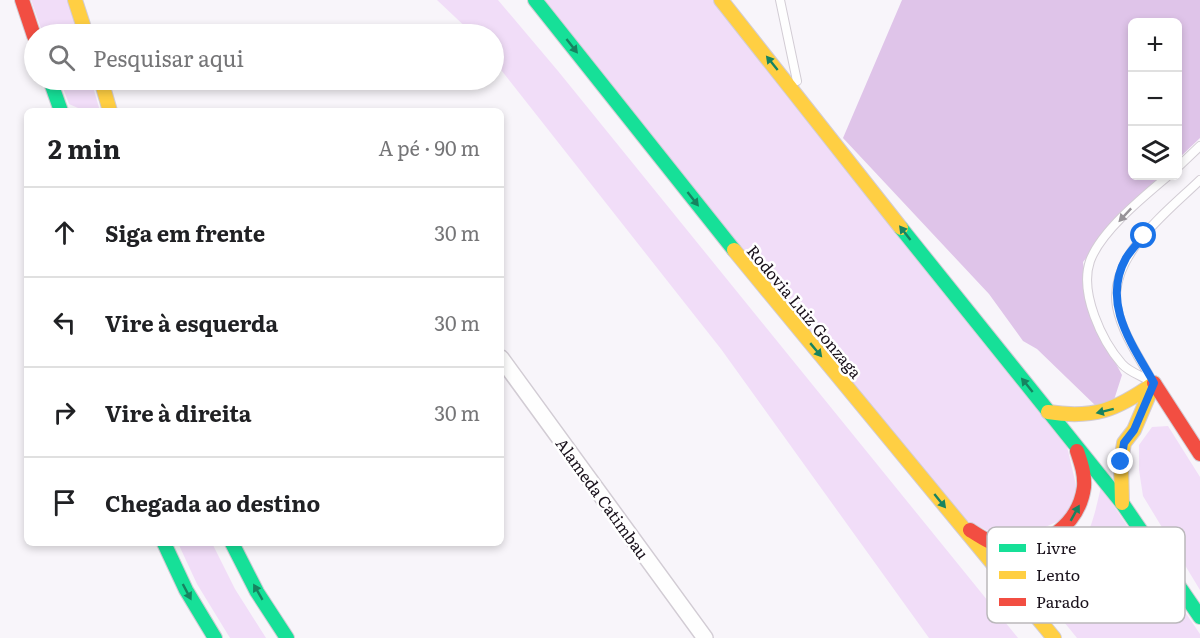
<!DOCTYPE html>
<html lang="pt">
<head>
<meta charset="utf-8">
<style>
  :root { --surface:#fff; --page:#f6f6f6; --text:#202124; --muted:#757577; --line:#e0e0e0 }
  body { margin:0; font-family:Literata,serif; background:var(--page); color:var(--text) }
  .controls { position:absolute; right:18px; top:18px; display:grid; overflow:hidden; border-radius:9px; box-shadow:0 3px 9px #0003 }
  .controls button { width:54px; height:54px; display:grid; place-items:center; padding:0; border:0; border-bottom:2px solid var(--line); background:var(--surface); color:var(--text); font:30px sans-serif }
  .stop { position:absolute; width:18px; height:18px; margin:-14px; border:4px solid #1a73e8; border-radius:50%; background:#fff }
  .stop.end { background:#1a73e8; border-color:#fff; box-shadow:0 2px 6px #0008 }
  .list { margin:0; padding:0; list-style:none }
  h2 { display:flex; justify-content:space-between; align-items:center; height:78px; margin:0; padding:0 24px; font-size:26px }
  h2 small { font-size:20px; font-weight:400; color:var(--muted) }
  .list li { display:grid; grid-template-columns:39px 1fr auto; gap:18px; align-items:center; box-sizing:border-box; height:90px; padding:0 24px; border-top:2px solid var(--line) }
  .list b { display:block; font-size:22px; white-space:nowrap }
  .list em { font-size:20px; font-style:normal; color:var(--muted) }
  .icon { flex:none; width:33px; height:33px; fill:none; stroke:currentColor; stroke-width:2; stroke-linecap:round; stroke-linejoin:round }
  .map { position:relative; flex:none; width:1200px; height:638px; overflow:hidden }
  .search { position:absolute; background:var(--surface); box-shadow:0 3px 9px #0003; left:24px; top:24px; width:480px; height:66px; display:flex; align-items:center; gap:15px; box-sizing:border-box; padding:0 21px; border-radius:33px; color:var(--muted); font-size:22px }
  .panel { position:absolute; background:var(--surface); box-shadow:0 3px 9px #0003; left:24px; top:108px; width:480px; height:438px; border-radius:9px }
  .map>svg:first-child { display:block }
  .green { fill:#f1ddf8 }
  .forest { fill:#dfc4e9 }
  .lines { fill:none; stroke-linecap:round; stroke-linejoin:round }
  .lane-casing { stroke:#d2ccd4; stroke-width:10 }
  .street-casing { stroke:#d2ccd4; stroke-width:18 }
  .fast-casing { stroke:#d2ccd4; stroke-width:16 }
  .slow-casing { stroke:#d2ccd4; stroke-width:16 }
  .jam-casing { stroke:#d2ccd4; stroke-width:16 }
  .lane { stroke:#fefefe; stroke-width:8 }
  .street { stroke:#fefefe; stroke-width:15 }
  .fast { stroke:#16e098; stroke-width:14 }
  .slow { stroke:#ffcf43; stroke-width:14 }
  .jam { stroke:#f24e42; stroke-width:14 }
  .oneway { fill:#178360 }
  .oneway2 { fill:#979398 }
  .route { stroke:#1a73e8; stroke-width:8 }
  .labels { text-anchor:middle; dominant-baseline:central; stroke-width:5; stroke-linejoin:round; paint-order:stroke }
  .street-label { font-size:16px; fill:#19111b; stroke:#fff }
  .key { fill:#fff; stroke:#bab8bb; stroke-width:1.5 }
  .key-label { font-size:16px; fill:#19111b }
</style>
</head>
<body>
<div class="map">
<svg width="1200" height="638" viewBox="0 0 1200 638">
  <rect width="100%" height="100%" fill="#f8f5fa"/>
  <path class="green" d="M31,0H68L78,34H43Z
    M437,0H498L558,71L1018,638H929L721,349L494,61V34H473Z
    M534,0H721L1066,442L1082,511L1011,542L949,512Z
    M60,80H91L100,111H78V108L69,104Z
    M1168,426L1200,477V590L1143,496L1139,470V445L1152,427Z
    M1101,487L1200,634V638H1077L1017,564C1040,560 1066,557 1083,540C1092,531 1098,499 1101,487Z
    M178,543H212L235,589L266,638H230L197,584Z"/>
  <path class="forest" d="M902,0H1200V138L1178,159V22H1132V176H1160L1129,205L1083,262L1089,313L1122,375L1113,403L1097,407L1037,349L1023,341L989,294L843,138Z"/>
  <g class="lines">
    <defs>
      <path id="lane" d="M780,0L797,81
        M1178,167L1200,146
        M1150,381C1142,376 1129,372 1122,364C1102,341 1079,293 1090,261C1101,231 1143,197 1168,176
        M1153,382C1140,359 1122,333 1117,307C1108,256 1167,212 1200,180"/>
      <path id="street" d="M501,358L705,638"/>
      <path id="fast" d="M535,0L734,250
        M50,80L61,111
        M901,228L1122,503L1200,617
        M164,543L186,590L215,638
        M232,543L257,592L287,638"/>
      <path id="slow" d="M75,0L86,34
        M721,0L901,228
        M101,80L110,111
        M734,250L1054,638
        M1048,412C1094,419 1116,410 1153,384
        M1122,503L1121,462L1124,443L1134,430L1154,383"/>
      <path id="jam" d="M22,0L34,36
        M1154,383L1200,454
        M970,530C981,537 994,546 1008,547C1044,550 1079,524 1084,487C1085,474 1081,463 1077,451"/>
    </defs>
    <use href="#lane" class="lane-casing"/>
    <use href="#street" class="street-casing"/>
    <use href="#fast" class="fast-casing"/>
    <use href="#slow" class="slow-casing"/>
    <use href="#jam" class="jam-casing"/>
    <use href="#lane" class="lane"/>
    <use href="#street" class="street"/>
    <use href="#fast" class="fast"/>
    <use href="#slow" class="slow"/>
    <use href="#jam" class="jam"/>
  </g>
  <defs><path id="oneway-solid" d="M-6-.8H1V-3.2L6.5 0L1 3.2V.8H-6Z" transform="scale(1.5)"/></defs>
  <g class="oneway">
    <use href="#oneway-solid" transform="translate(572 46) rotate(52)"/>
    <use href="#oneway-solid" transform="translate(772 63) rotate(-129)"/>
    <use href="#oneway-solid" transform="translate(693 199) rotate(52)"/>
    <use href="#oneway-solid" transform="translate(905 233) rotate(-128)"/>
    <use href="#oneway-solid" transform="translate(816 350) rotate(50)"/>
    <use href="#oneway-solid" transform="translate(1027 385) rotate(-129)"/>
    <use href="#oneway-solid" transform="translate(1105 411) rotate(166)"/>
    <use href="#oneway-solid" transform="translate(940 501) rotate(51)"/>
    <use href="#oneway-solid" transform="translate(1075 513) rotate(-61)"/>
    <use href="#oneway-solid" transform="translate(187 592) rotate(62)"/>
    <use href="#oneway-solid" transform="translate(258 592) rotate(-120)"/>
  </g>
  <use class="oneway2" href="#oneway-solid" transform="translate(1125 215) rotate(133)"/>
  <g class="lines">
    <path class="route" d="M1121,462L1124,443L1134,430L1154,383C1132,344 1101,303 1126,258C1131,250 1138,243 1144,236"/>
  </g>
  <g class="labels">
    <g class="street-label">
      <text transform="translate(805 311) rotate(50)">Rodovia Luiz Gonzaga</text>
      <text transform="translate(603 498) rotate(54)">Alameda Catimbau</text>
    </g>
  </g>
  <rect x="987" y="527" width="198" height="96" rx="9" class="key"/>
  <rect x="999" y="544" width="27" height="8" fill="#16e098"/>
  <rect x="999" y="571" width="27" height="8" fill="#ffcf43"/>
  <rect x="999" y="598" width="27" height="8" fill="#f24e42"/>
  <g class="key-label">
    <text x="1036" y="554">Livre</text>
    <text x="1036" y="581">Lento</text>
    <text x="1036" y="608">Parado</text>
  </g>
</svg>
<div class="controls">
<button>+</button>
<button>−</button>
<button><svg class="icon" aria-label="layers" viewBox="0 0 24 24"><path d="M12 4l9 5-9 5-9-5zM3 14l9 5 9-5"/></svg></button>
</div>
<div class="stop" style="left:1144px;top:236px"></div>
<div class="stop end" style="left:1121px;top:462px"></div>
<div class="search"><svg class="icon" aria-label="search" viewBox="0 0 24 24"><circle cx="10" cy="10" r="6"/><path d="M15 15l6 6"/></svg>Pesquisar aqui</div>
<section class="panel">
<h2>2 min<small>A pé · 90 m</small></h2>
<ul class="list">
<li><svg class="icon" aria-label="ahead" viewBox="0 0 24 24"><path d="M12 20V5M6 11l6-6 6 6"/></svg><div><b>Siga em frente</b></div><em>30 m</em></li>
<li><svg class="icon" aria-label="left" viewBox="0 0 24 24"><path d="M17 20v-9H6M10 6l-5 5 5 5"/></svg><div><b>Vire à esquerda</b></div><em>30 m</em></li>
<li><svg class="icon" aria-label="right" viewBox="0 0 24 24"><path d="M7 20v-9h11M14 6l5 5-5 5"/></svg><div><b>Vire à direita</b></div><em>30 m</em></li>
<li><svg class="icon" aria-label="arrive" viewBox="0 0 24 24"><path d="M6 21V4h12l-3 4 3 4H6"/></svg><div><b>Chegada ao destino</b></div></li>
</ul>
</section>
</div>
</body>
</html>
